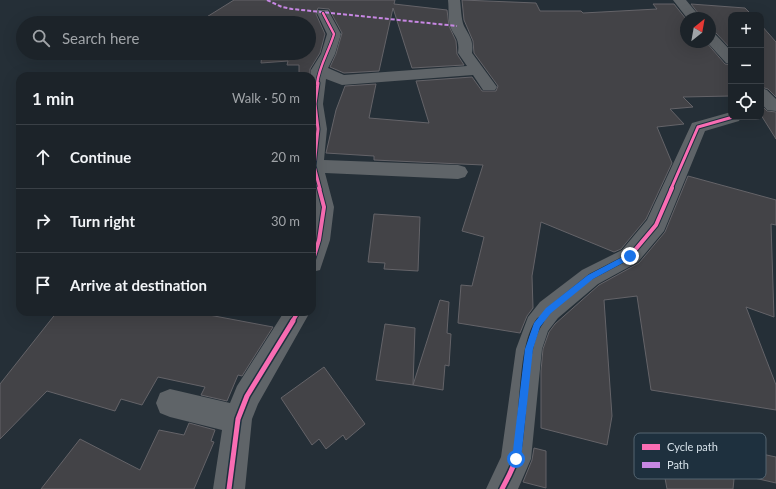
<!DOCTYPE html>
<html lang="en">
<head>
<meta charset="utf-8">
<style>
  :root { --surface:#1c2329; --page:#292f35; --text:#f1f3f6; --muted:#a0a4a8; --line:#3a4046 }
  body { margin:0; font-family:Lato,sans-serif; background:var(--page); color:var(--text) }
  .controls { position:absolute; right:12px; top:12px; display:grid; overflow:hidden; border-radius:8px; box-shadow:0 4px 16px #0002 }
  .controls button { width:36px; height:36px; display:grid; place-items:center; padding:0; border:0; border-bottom:1px solid var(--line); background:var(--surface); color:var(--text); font:20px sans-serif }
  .compass { position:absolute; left:680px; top:12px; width:36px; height:36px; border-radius:50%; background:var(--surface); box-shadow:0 4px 16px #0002; rotate:31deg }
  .stop { position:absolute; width:12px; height:12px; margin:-9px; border:3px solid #1a73e8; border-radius:50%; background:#fff }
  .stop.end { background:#1a73e8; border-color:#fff; box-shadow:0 1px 4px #0008 }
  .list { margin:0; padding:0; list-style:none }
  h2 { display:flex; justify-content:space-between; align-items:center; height:52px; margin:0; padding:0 16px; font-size:17px }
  h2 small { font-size:13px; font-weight:400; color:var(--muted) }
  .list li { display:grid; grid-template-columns:26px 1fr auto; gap:12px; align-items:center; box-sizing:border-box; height:64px; padding:0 16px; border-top:1px solid var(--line) }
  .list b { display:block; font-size:15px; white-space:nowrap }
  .list em { font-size:13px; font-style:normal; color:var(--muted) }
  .icon { flex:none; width:22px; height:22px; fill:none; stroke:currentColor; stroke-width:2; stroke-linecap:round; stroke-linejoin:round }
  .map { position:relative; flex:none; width:776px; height:489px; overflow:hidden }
  .search { position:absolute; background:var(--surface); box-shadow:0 4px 16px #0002; left:16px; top:16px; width:300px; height:44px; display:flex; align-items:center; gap:10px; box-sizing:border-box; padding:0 14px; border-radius:22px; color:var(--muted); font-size:15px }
  .panel { position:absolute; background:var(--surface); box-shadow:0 4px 16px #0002; left:16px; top:72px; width:300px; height:244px; border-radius:12px }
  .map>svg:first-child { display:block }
  .building { fill:#434347; stroke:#646368 }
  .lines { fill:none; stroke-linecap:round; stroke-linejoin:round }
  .minor { fill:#5f6468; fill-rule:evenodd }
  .quiet { stroke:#c787e3; stroke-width:2; stroke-dasharray:4 2; stroke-linecap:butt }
  .cycleway-far3-casing { stroke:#1e303e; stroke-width:4 }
  .cycleway-far2-casing { stroke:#1e303e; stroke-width:5 }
  .cycleway-far1-casing { stroke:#1e303e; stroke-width:6 }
  .cycleway-casing { stroke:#1e303e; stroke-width:8 }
  .cycleway-far3 { stroke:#f96db3; stroke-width:2.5 }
  .cycleway-far2 { stroke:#f96db3; stroke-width:3 }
  .cycleway-far1 { stroke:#f96db3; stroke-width:4 }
  .cycleway { stroke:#f96db3; stroke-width:5 }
  .route { fill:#1a73e8 }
  .key { fill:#1e303e; stroke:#556571; stroke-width:1 }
  .key-label { font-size:11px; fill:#d6e1e9 }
</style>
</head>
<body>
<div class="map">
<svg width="776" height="489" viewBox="0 0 776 489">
  <rect width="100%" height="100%" fill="#252f37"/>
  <path class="building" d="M234,0H395L394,4L447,10L449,26L456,41L457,54L464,65L412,68L393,8L379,71L344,73L330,67L336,54L342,33L329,9L318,8L316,14L325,34L320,53L310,69V76H299V65H287L288,61L261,63L262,53H309V23H197Z
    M462,0L536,3L540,11H581L583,13L657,9L653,4H674L686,19V42H706L725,64L731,65V96L683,97L693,107L670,109L684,124L657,127L672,163L646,219L621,249L614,252L541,222L532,276L533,308L527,316L520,333L458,323L461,285L472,286L484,237L462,231L483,165L374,160V156L326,153L336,110L345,86L376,84L369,118L429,123L416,81L472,77L482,91H496L498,86L474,53L473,41L464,20Z
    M691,4L745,8L752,15H731V49L716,33L710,32V18H702Z
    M761,25L776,42V97L768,89L761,87Z
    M761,105L767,111L776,112V139L761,115Z
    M688,176L776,200V225L771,224L774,317L746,307L776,385V410L651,390L637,296L604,300L612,416L607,445L541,428V371L543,349L549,332L555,324L599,285L639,263L665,232Z
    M374,214L420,217L418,271L384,269L385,263L368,262Z
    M440,300L449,302L447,333L451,334L449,366L445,365L443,390L413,385Z
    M57,312H193L273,327L242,376L238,375L227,401L201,395L205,387L158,377L142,405L121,399L115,411L47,391L0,439V384Z
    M385,324L415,328L413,385L376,380Z
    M324,367L365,424L346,440L343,435L326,449L319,439L312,445L281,398Z
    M189,423L215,430L211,441L214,442L194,489H41L80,439L140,470L159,430L184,435Z
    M534,448L546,451V488L523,482L532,460Z
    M743,450L776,457V483L750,477Z
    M662,462L734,479L733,489H667Z"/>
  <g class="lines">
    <path class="minor" d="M448,0H460C461,7 461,19 464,26C469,35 474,41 472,53L497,87L495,90H483L473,75L342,85L326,79L323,104L327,129L324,160L458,165L465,167L468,172L465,177L458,179L325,173L334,207L330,240L320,270L312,272V217L314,207L312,199L311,76V70L321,54L327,34L317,13L318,10H328L341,34L335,54L328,68L344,75L467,66L458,53C460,38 454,37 450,26C448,19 449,8 448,0Z
      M673,0H686L701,18H687Z
      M710,33L715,34L731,51V64L726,63L707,42H710Z
      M761,88L767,90L776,99V111L767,110L761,103Z
      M731,112V117H741L739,121L705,131L664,231L638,262L598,284L558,318L548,331L542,349L531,459L518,489H486L501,457L516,349L528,317L540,302L582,270L622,250L647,220L692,123Z
      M284,312H310L258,404L252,419L245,489H213L222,430L170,417L160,413L156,403L160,393L170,389L230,403L237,386Z"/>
    <path class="quiet" d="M267,0L282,7L292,9L457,26"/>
    <defs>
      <path id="cycleway-far3" d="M317,84C319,66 329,51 334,34L323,13"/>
      <path id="cycleway-far2" d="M318,83L315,104L318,129L314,166L320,189
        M671,189L698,127L733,117"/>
      <path id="cycleway-far1" d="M312,263L319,240L324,207L319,188
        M292,322L298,312
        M540,322L549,310L590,277L630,256L656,225L672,188"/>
      <path id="cycleway" d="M229,489L238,419L247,396L293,321
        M502,489C507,479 513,469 516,458C525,424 520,347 540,321"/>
    </defs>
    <use href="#cycleway-far3" class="cycleway-far3-casing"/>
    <use href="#cycleway-far2" class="cycleway-far2-casing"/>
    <use href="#cycleway-far1" class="cycleway-far1-casing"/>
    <use href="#cycleway" class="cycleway-casing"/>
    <use href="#cycleway-far3" class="cycleway-far3"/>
    <use href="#cycleway-far2" class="cycleway-far2"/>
    <use href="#cycleway-far1" class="cycleway-far1"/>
    <use href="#cycleway" class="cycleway"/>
  </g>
  <path class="route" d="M630,253L632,254V258L593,279L551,313L540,327L533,349L521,459L519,462H513L512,459L525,349L534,323L546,308L588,275Z"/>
  <rect x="634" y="433" width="132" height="46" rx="6" class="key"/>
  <rect x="642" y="444" width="18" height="6" fill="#f96db3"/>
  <rect x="642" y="462" width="18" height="6" fill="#c787e3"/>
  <g class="key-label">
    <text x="667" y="451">Cycle path</text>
    <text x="667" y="469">Path</text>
  </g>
</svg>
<div class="controls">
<button>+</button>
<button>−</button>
<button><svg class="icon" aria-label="locate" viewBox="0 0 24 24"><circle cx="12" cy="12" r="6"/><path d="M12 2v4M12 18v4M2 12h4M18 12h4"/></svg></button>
</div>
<svg class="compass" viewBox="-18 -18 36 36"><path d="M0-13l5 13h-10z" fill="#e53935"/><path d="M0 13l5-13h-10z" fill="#a0a4a8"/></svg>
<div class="stop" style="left:516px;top:459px"></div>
<div class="stop end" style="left:630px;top:256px"></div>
<div class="search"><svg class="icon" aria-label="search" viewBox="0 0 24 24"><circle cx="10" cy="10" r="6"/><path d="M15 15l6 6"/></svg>Search here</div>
<section class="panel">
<h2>1 min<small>Walk · 50 m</small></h2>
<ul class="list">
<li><svg class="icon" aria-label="ahead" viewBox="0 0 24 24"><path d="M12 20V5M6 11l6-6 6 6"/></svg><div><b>Continue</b></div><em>20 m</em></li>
<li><svg class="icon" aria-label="right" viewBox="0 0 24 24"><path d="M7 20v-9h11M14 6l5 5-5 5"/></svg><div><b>Turn right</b></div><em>30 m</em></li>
<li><svg class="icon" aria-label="arrive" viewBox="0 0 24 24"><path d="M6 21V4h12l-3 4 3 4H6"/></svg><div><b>Arrive at destination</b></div></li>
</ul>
</section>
</div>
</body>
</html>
